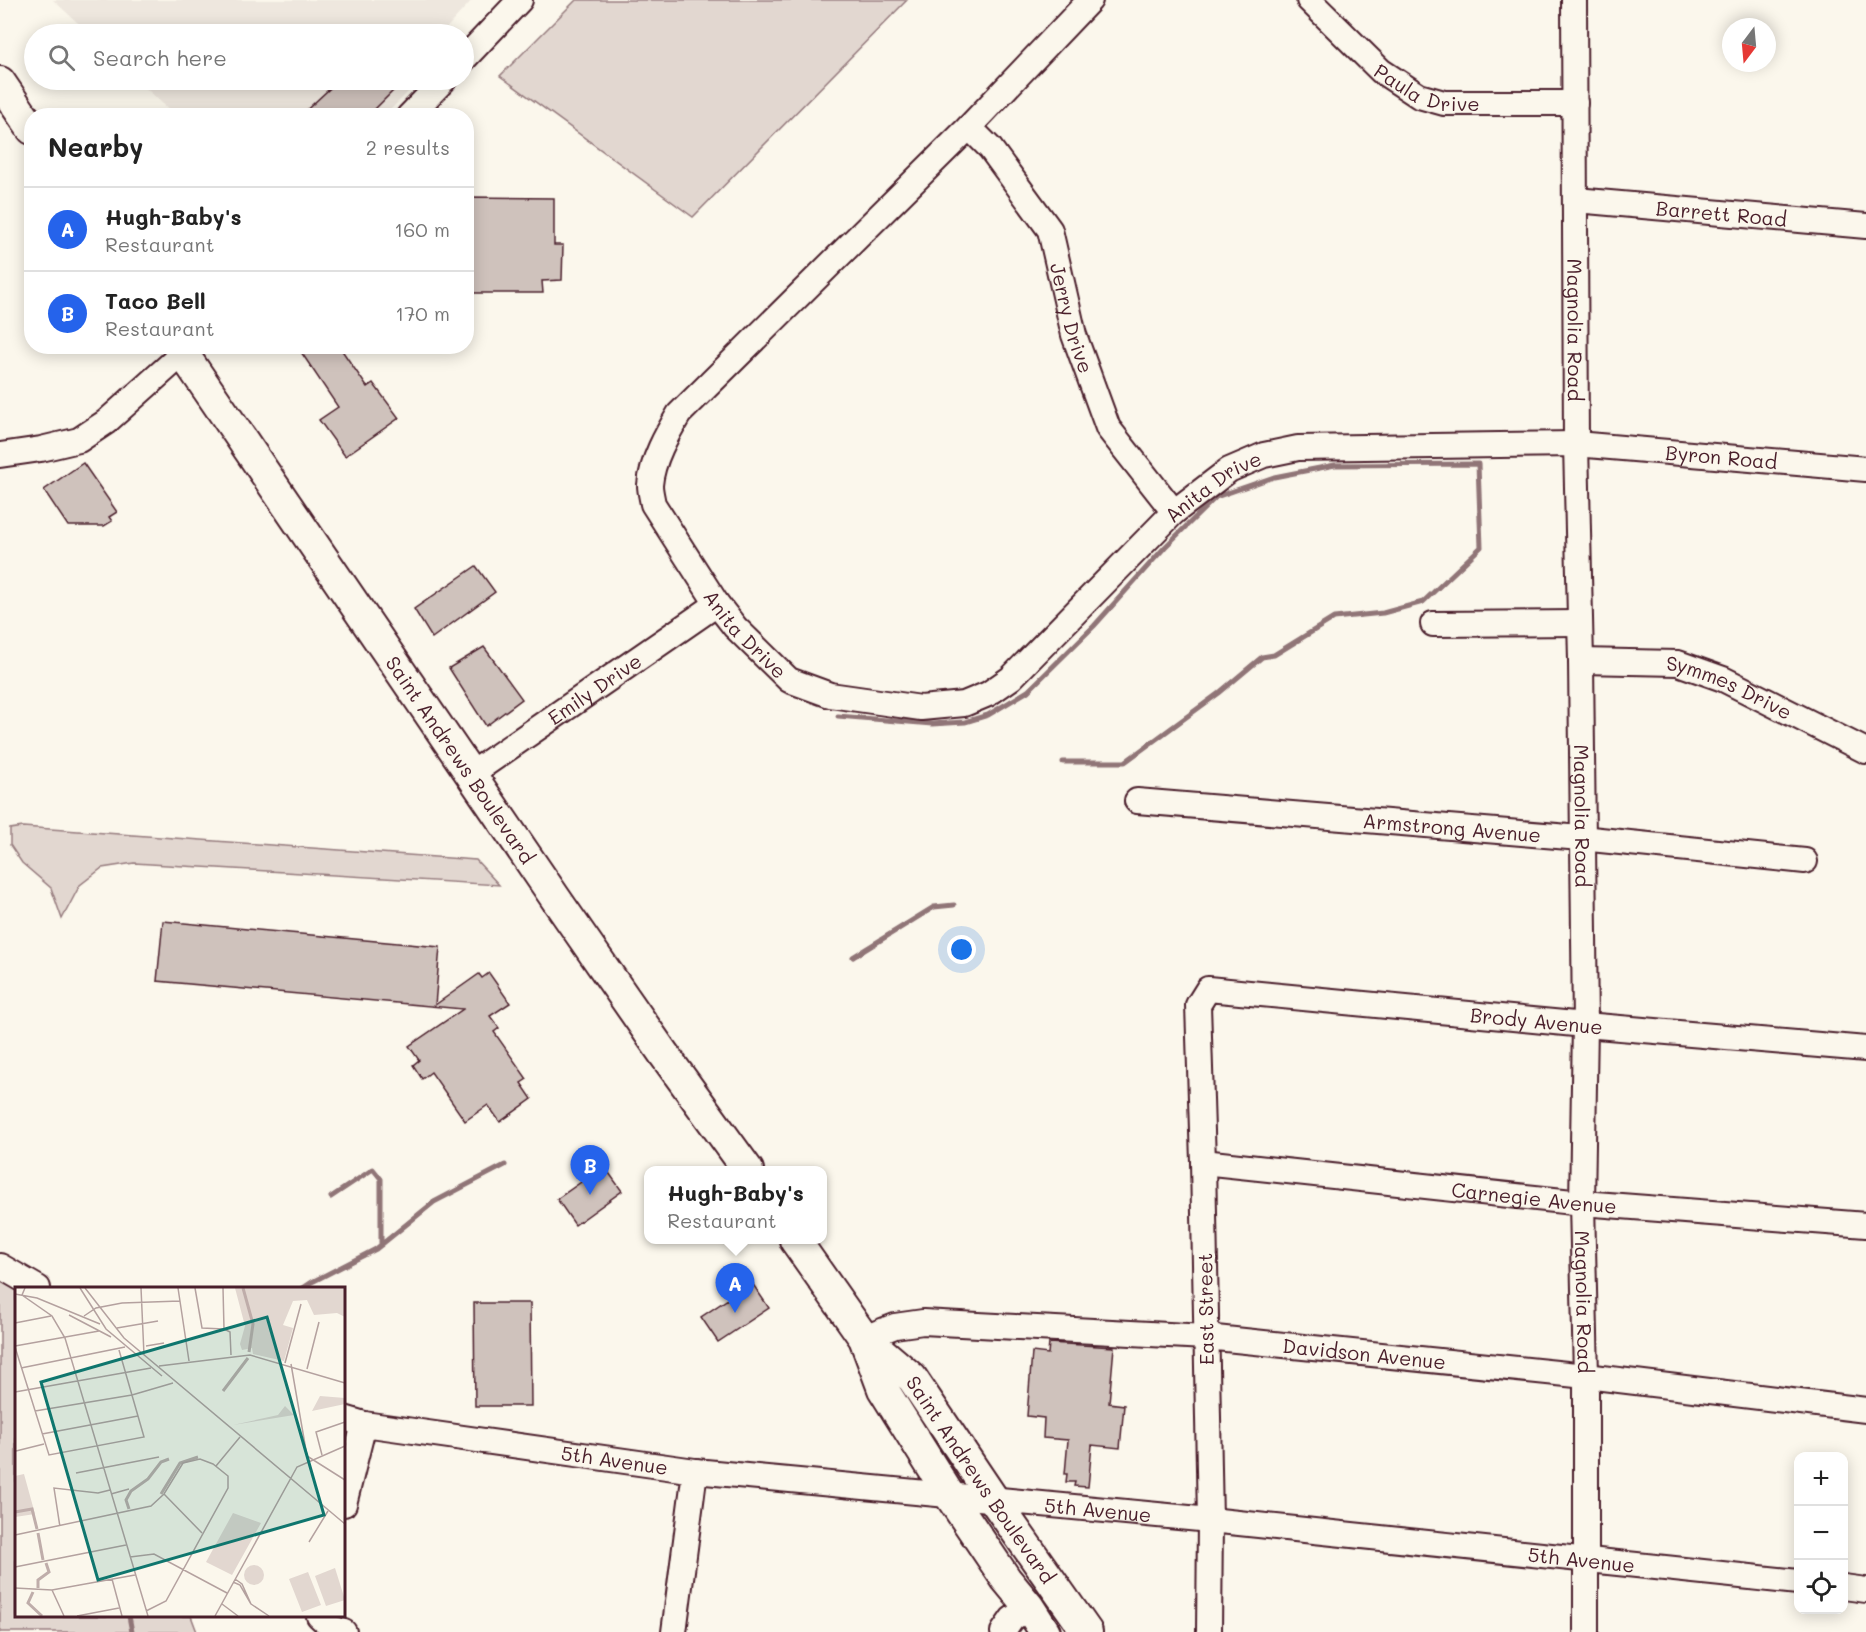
<!DOCTYPE html>
<html lang="en">
<head>
<meta charset="utf-8">
<style>
  :root { --surface:#fff; --page:#f2f2f2; --text:#222; --muted:#767676; --line:#e0e0e0; --accent:#2563eb }
  body { margin:0; font-family:Mali,sans-serif; background:var(--page); color:var(--text) }
  .controls { position:absolute; right:18px; bottom:18px; display:grid; overflow:hidden; border-radius:12px; box-shadow:0 3px 15px #0003 }
  .controls button { width:54px; height:54px; display:grid; place-items:center; padding:0; border:0; border-bottom:2px solid var(--line); background:var(--surface); color:var(--text); font:30px sans-serif }
  .compass { position:absolute; left:1722px; top:18px; width:54px; height:54px; border-radius:50%; background:var(--surface); box-shadow:0 3px 15px #0003; rotate:196deg }
  .you { position:absolute; left:962px; top:950px; width:21px; height:21px; margin:-15px; border:4px solid #fff; border-radius:50%; background:#1a73e8; box-shadow:0 0 0 9px #1a73e833 }
  .badge { display:grid; place-items:center; width:39px; height:39px; border-radius:50%; background:var(--accent); color:#fff; font-size:20px; font-weight:700 }
  .pin { position:absolute; translate:-50% -50px; filter:drop-shadow(0 2px 3px #0008) }
  .pin::after { content:''; position:absolute; top:32px; width:21px; height:18px; background:inherit; clip-path:polygon(0 0,100% 0,50% 100%) }
  .popup { position:absolute; left:644px; top:1166px; width:183px; height:78px; box-sizing:border-box; display:grid; place-content:center; border-radius:12px; background:var(--surface); filter:drop-shadow(0 2px 4px #0005); font-size:20px; white-space:nowrap; color:var(--muted) }
  .popup b { font-size:22px; color:var(--text) }
  .popup::after { content:''; position:absolute; left:50%; top:100%; margin-left:-12px; border:12px solid transparent; border-top-color:var(--surface) }
  .list { margin:0; padding:0; list-style:none }
  h2 { display:flex; justify-content:space-between; align-items:center; height:78px; margin:0; padding:0 24px; font-size:26px }
  h2 small { font-size:20px; font-weight:400; color:var(--muted) }
  .list li { display:grid; grid-template-columns:39px 1fr auto; gap:18px; align-items:center; box-sizing:border-box; height:84px; padding:0 24px; border-top:2px solid var(--line) }
  .list b { display:block; font-size:22px; white-space:nowrap }
  .list p { margin:0; font-size:20px; white-space:nowrap; color:var(--muted) }
  .list em { font-size:20px; font-style:normal; color:var(--muted) }
  .icon { flex:none; width:33px; height:33px; fill:none; stroke:currentColor; stroke-width:2; stroke-linecap:round; stroke-linejoin:round }
  .map { position:relative; flex:none; width:1866px; height:1632px; overflow:hidden }
  .search { position:absolute; background:var(--surface); box-shadow:0 3px 15px #0003; left:24px; top:24px; width:450px; height:66px; display:flex; align-items:center; gap:15px; box-sizing:border-box; padding:0 21px; border-radius:33px; color:var(--muted); font-size:22px }
  .panel { position:absolute; background:var(--surface); box-shadow:0 3px 15px #0003; left:24px; top:108px; width:450px; height:246px; border-radius:24px }
  .map>svg:first-child { display:block }
  .built { fill:#eee7de }
  .green { fill:#e2d7d0; stroke:#967b7e; stroke-width:1.5 }
  .lines { fill:none; stroke-linecap:round; stroke-linejoin:round }
  .stream { stroke:#907477; stroke-width:5 }
  .building { fill:#cfc2bc; stroke:#4a1f2b; stroke-width:1.5 }
  .minor-casing { stroke:#4a1f2b; stroke-width:28 }
  .major-casing { stroke:#4a1f2b; stroke-width:34 }
  .minor { stroke:#fbf7ec; stroke-width:24 }
  .major { stroke:#fbf7ec; stroke-width:30 }
  .labels { text-anchor:middle; dominant-baseline:central; stroke-width:6; stroke-linejoin:round; paint-order:stroke }
  .street-label { font-size:20px; fill:#4a1f2b; stroke:#fbf7ec }
  .inset-river { fill:none; stroke:#bfadaa; stroke-width:3 }
  .inset-road { fill:none; stroke:#b4a19f; stroke-width:1.5 }
  .view { fill:#0f766e; fill-opacity:0.15; stroke:#0f766e; stroke-width:3 }
  .inset-edge { fill:none; stroke:#4a1f2b; stroke-width:3 }
</style>
</head>
<body>
<div class="map">
<svg width="1866" height="1632" viewBox="0 0 1866 1632">
  <rect width="100%" height="100%" fill="#fbf7ec"/>
  <filter id="ink" filterUnits="userSpaceOnUse"><feTurbulence type="fractalNoise" baseFrequency=".0167" numOctaves="2"/><feDisplacementMap in="SourceGraphic" scale="12" xChannelSelector="R" yChannelSelector="G"/><feConvolveMatrix kernelMatrix="1 2 1 2 8 2 1 2 1" color-interpolation-filters="sRGB"/></filter>
  <g filter="url(#ink)">
    <path class="built" d="M53,0H472L441,34H90Z
      M137,80H415L409,91L384,116L175,115Z"/>
    <path class="green" d="M576,0H907L693,217L500,76Z
      M23,827L476,860L499,885L134,863L102,868L80,885L62,919L51,888L22,863L10,845V829Z
      M0,1280L16,1290V1616H191L197,1632H0Z"/>
    <g class="lines">
      <path class="stream" d="M838,716L932,724L965,722L988,715L1028,691L1094,626L1165,547L1216,497L1274,477L1335,465L1478,464L1481,547L1423,602L1383,613L1334,618L1274,655L1262,657L1219,693L1125,762H1063
        M853,957L934,907L954,905
        M331,1197L373,1169L381,1179V1245
        M303,1288L312,1282L376,1249L434,1202L505,1165
        M129,1616L132,1632"/>
    </g>
    <path class="building" d="M339,80H383L393,91L368,116H300Z
      M466,197L554,198V245H563L562,280L542,281L543,293H466Z
      M297,346H339L367,387L373,383L399,418L345,456L319,420L338,407Z
      M83,463L117,512L109,517L112,521L104,526H68L44,490Z
      M476,566L495,592L432,638L414,609Z
      M484,647L522,699L486,726L449,668Z
      M163,921L440,947L435,1005L479,974L482,978L489,973L510,1003L490,1016L499,1028L494,1032L527,1079L521,1083L532,1099L500,1122L488,1105L465,1121L431,1072L422,1079L413,1065L419,1060L409,1046L463,1009L157,981Z
      M604,1166L622,1191L575,1225L557,1199Z
      M752,1283L769,1308L718,1342L701,1317Z
      M474,1303H530L531,1406H475Z
      M1049,1343L1114,1347L1109,1403L1124,1405L1120,1448L1092,1445L1088,1487L1074,1486L1075,1482H1066L1067,1474H1065L1068,1440L1043,1438L1044,1418L1027,1416L1032,1352L1048,1354Z"/>
    <g class="lines">
      <defs>
        <g id="minor">
          <path id="s1" d="M1090,0L969,127L679,414C667,434 652,460 650,485C650,491 652,498 653,504L717,604L735,627L789,680L830,695L921,708L964,704L988,694L1011,678L1174,512L1229,470L1264,455L1298,448L1576,444L1866,469"/>
          <path id="s2" d="M1309,0L1381,71L1419,96L1444,103H1575"/>
          <path id="s3" d="M1574,0L1576,444L1581,661L1585,1025L1582,1203L1586,1376V1632"/>
          <path d="M464,59L520,0"/>
          <path d="M409,116L444,80"/>
          <path id="s4" d="M969,127L990,148L1050,230L1074,335L1108,428L1174,512"/>
          <path id="s5" d="M1576,200L1866,226"/>
          <path d="M0,455L41,449L79,440L106,422L191,346"/>
          <path d="M1433,624L1580,623"/>
          <path id="s6" d="M1581,661L1678,663L1723,679L1866,751"/>
          <path id="s7" d="M471,774L717,604"/>
          <path id="s8" d="M1137,801L1581,838L1805,861"/>
          <path id="s9" d="M1203,1162L1582,1203L1866,1225"/>
          <path d="M0,1266L38,1288"/>
          <path id="s10" d="M864,1338L895,1326L923,1322L1206,1337L1586,1376L1866,1410"/>
          <path id="s11" d="M344,1418L364,1424L695,1471L1210,1520L1798,1582"/>
          <path d="M344,1504L364,1424"/>
          <path d="M1844,1587L1866,1590"/>
          <path d="M319,1616L332,1628L344,1632"/>
          <path d="M674,1632L695,1471"/>
          <path d="M1003,1632L1012,1619L1029,1607"/>
          <path id="s12" d="M1209,1632L1210,1520L1203,1162L1198,1005L1208,989L1585,1025L1866,1049"/>
        </g>
        <g id="major">
          <path d="M0,82L32,129"/>
          <path id="s13" d="M178,346L558,902L663,1053L748,1170"/>
          <path d="M795,1240L864,1338L883,1389L950,1496L1006,1579L1029,1607L1045,1632"/>
          <path id="s14" d="M866,1339L912,1378L994,1500L1087,1632"/>
        </g>
      </defs>
      <use href="#minor" class="minor-casing"/>
      <use href="#major" class="major-casing"/>
      <use href="#minor" class="minor"/>
      <use href="#major" class="major"/>
    </g>
  </g>
  <g class="labels">
    <g class="street-label">
      <text stroke="none"><textPath href="#s2" startOffset="152">Paula Drive</textPath></text>
      <text stroke="none"><textPath href="#s5" startOffset="146">Barrett Road</textPath></text>
      <text stroke="none"><textPath href="#s4" startOffset="222">Jerry Drive</textPath></text>
      <text stroke="none"><textPath href="#s3" startOffset="330">Magnolia Road</textPath></text>
      <text stroke="none"><textPath href="#s1" startOffset="1935">Byron Road</textPath></text>
      <text stroke="none"><textPath href="#s1" startOffset="1416">Anita Drive</textPath></text>
      <text stroke="none"><textPath href="#s1" startOffset="840">Anita Drive</textPath></text>
      <text stroke="none"><textPath href="#s7" startOffset="150">Emily Drive</textPath></text>
      <text stroke="none"><textPath href="#s6" startOffset="153">Symmes Drive</textPath></text>
      <text stroke="none"><textPath href="#s13" startOffset="501">Saint Andrews Boulevard</textPath></text>
      <text stroke="none"><textPath href="#s3" startOffset="816">Magnolia Road</textPath></text>
      <text stroke="none"><textPath href="#s8" startOffset="316">Armstrong Avenue</textPath></text>
      <text stroke="none"><textPath href="#s12" startOffset="976">Brody Avenue</textPath></text>
      <text stroke="none"><textPath href="#s9" startOffset="333">Carnegie Avenue</textPath></text>
      <text stroke="none"><textPath href="#s3" startOffset="1302">Magnolia Road</textPath></text>
      <text transform="translate(1205 1309) rotate(-91)">East Street</text>
      <text stroke="none"><textPath href="#s10" startOffset="504">Davidson Avenue</textPath></text>
      <text stroke="none"><textPath href="#s11" startOffset="274">5th Avenue</textPath></text>
      <text stroke="none"><textPath href="#s14" startOffset="183">Saint Andrews Boulevard</textPath></text>
      <text stroke="none"><textPath href="#s11" startOffset="760">5th Avenue</textPath></text>
      <text stroke="none"><textPath href="#s11" startOffset="1246">5th Avenue</textPath></text>
    </g>
  </g>
  <g transform="translate(15 1287)">
    <rect width="330" height="330" fill="#fbf7ec"/>
    <path d="M220,1H330V30L322,26L299,28L292,13L278,14L268,38L278,41L269,74L238,67L237,61L227,63L225,57L230,39ZM305,109L330,111V117L297,124ZM270,119L279,128L218,138L263,128ZM9,187L20,227L0,230V189ZM218,226L246,236L217,288L191,275ZM229 288a10 10 0 1 1 20 0a10 10 0 1 1-20 0ZM320,281L330,313L311,319L300,289ZM293,285L306,318L287,325L274,292Z" fill="#e2d7d0"/>
    <path class="inset-river" d="M228,1L238,37L234,65M208,104L233,71M146,207L165,176L183,170M114,222L111,213L116,204L133,192L146,175L154,172M0,225L17,222L22,242M23,246L28,273M23,301V293L34,285L31,276M18,305L13,316L27,329"/>
    <path class="inset-road" d="M10,1L7,8L37,29L50,51L133,329M65,1L91,42L147,89M70,1L109,51L330,237M126,1L129,68M163,1L174,74M180,1L187,41L209,42M208,1L209,42L215,45L216,68M0,7L22,11L85,37M54,28L96,50M69,29L81,21L107,16L165,14M0,36L36,29M102,41L143,34M0,59L84,44M131,59L149,56M0,60L34,168L129,150L104,63M270,76L286,17M276,77L292,169L330,193M144,79L235,68L330,96M6,81L110,60M292,82L304,35M0,105L136,81M20,124L117,108L158,96M27,147L123,129M1,164L29,157M307,168L301,145L330,135M201,179L225,150M61,186L144,170M96,207L114,202M149,207L187,246M45,240L39,201L83,206L95,203M0,248L136,219L149,207L168,176L185,172L198,177L213,189V201L151,314L131,324M294,255L313,224M115,270L139,267L212,306M0,280L111,258M97,292L107,329M218,295L225,298L236,317L227,297L220,292M0,301L37,303L120,288M37,303L49,329M207,317L223,329M236,317L254,329M62,329L104,321M200,329L282,180L330,159"/>
    <path class="view" d="M252,30L309,228L83,293L26,95Z"/>
    <rect width="330" height="330" class="inset-edge"/>
  </g>
</svg>
<div class="controls">
<button>+</button>
<button>−</button>
<button><svg class="icon" aria-label="locate" viewBox="0 0 24 24"><circle cx="12" cy="12" r="6"/><path d="M12 2v4M12 18v4M2 12h4M18 12h4"/></svg></button>
</div>
<svg class="compass" viewBox="-18 -18 36 36"><path d="M0-13l5 13h-10z" fill="#e53935"/><path d="M0 13l5-13h-10z" fill="#767676"/></svg>
<div class="you"></div>
<div class="pin badge" style="left:735px;top:1313px">A</div>
<div class="popup"><b>Hugh-Baby's</b>Restaurant</div>
<div class="pin badge" style="left:590px;top:1195px">B</div>
<div class="search"><svg class="icon" aria-label="search" viewBox="0 0 24 24"><circle cx="10" cy="10" r="6"/><path d="M15 15l6 6"/></svg>Search here</div>
<section class="panel">
<h2>Nearby<small>2 results</small></h2>
<ul class="list">
<li><span class="badge">A</span><div><b>Hugh-Baby's</b><p>Restaurant</p></div><em>160 m</em></li>
<li><span class="badge">B</span><div><b>Taco Bell</b><p>Restaurant</p></div><em>170 m</em></li>
</ul>
</section>
</div>
</body>
</html>
